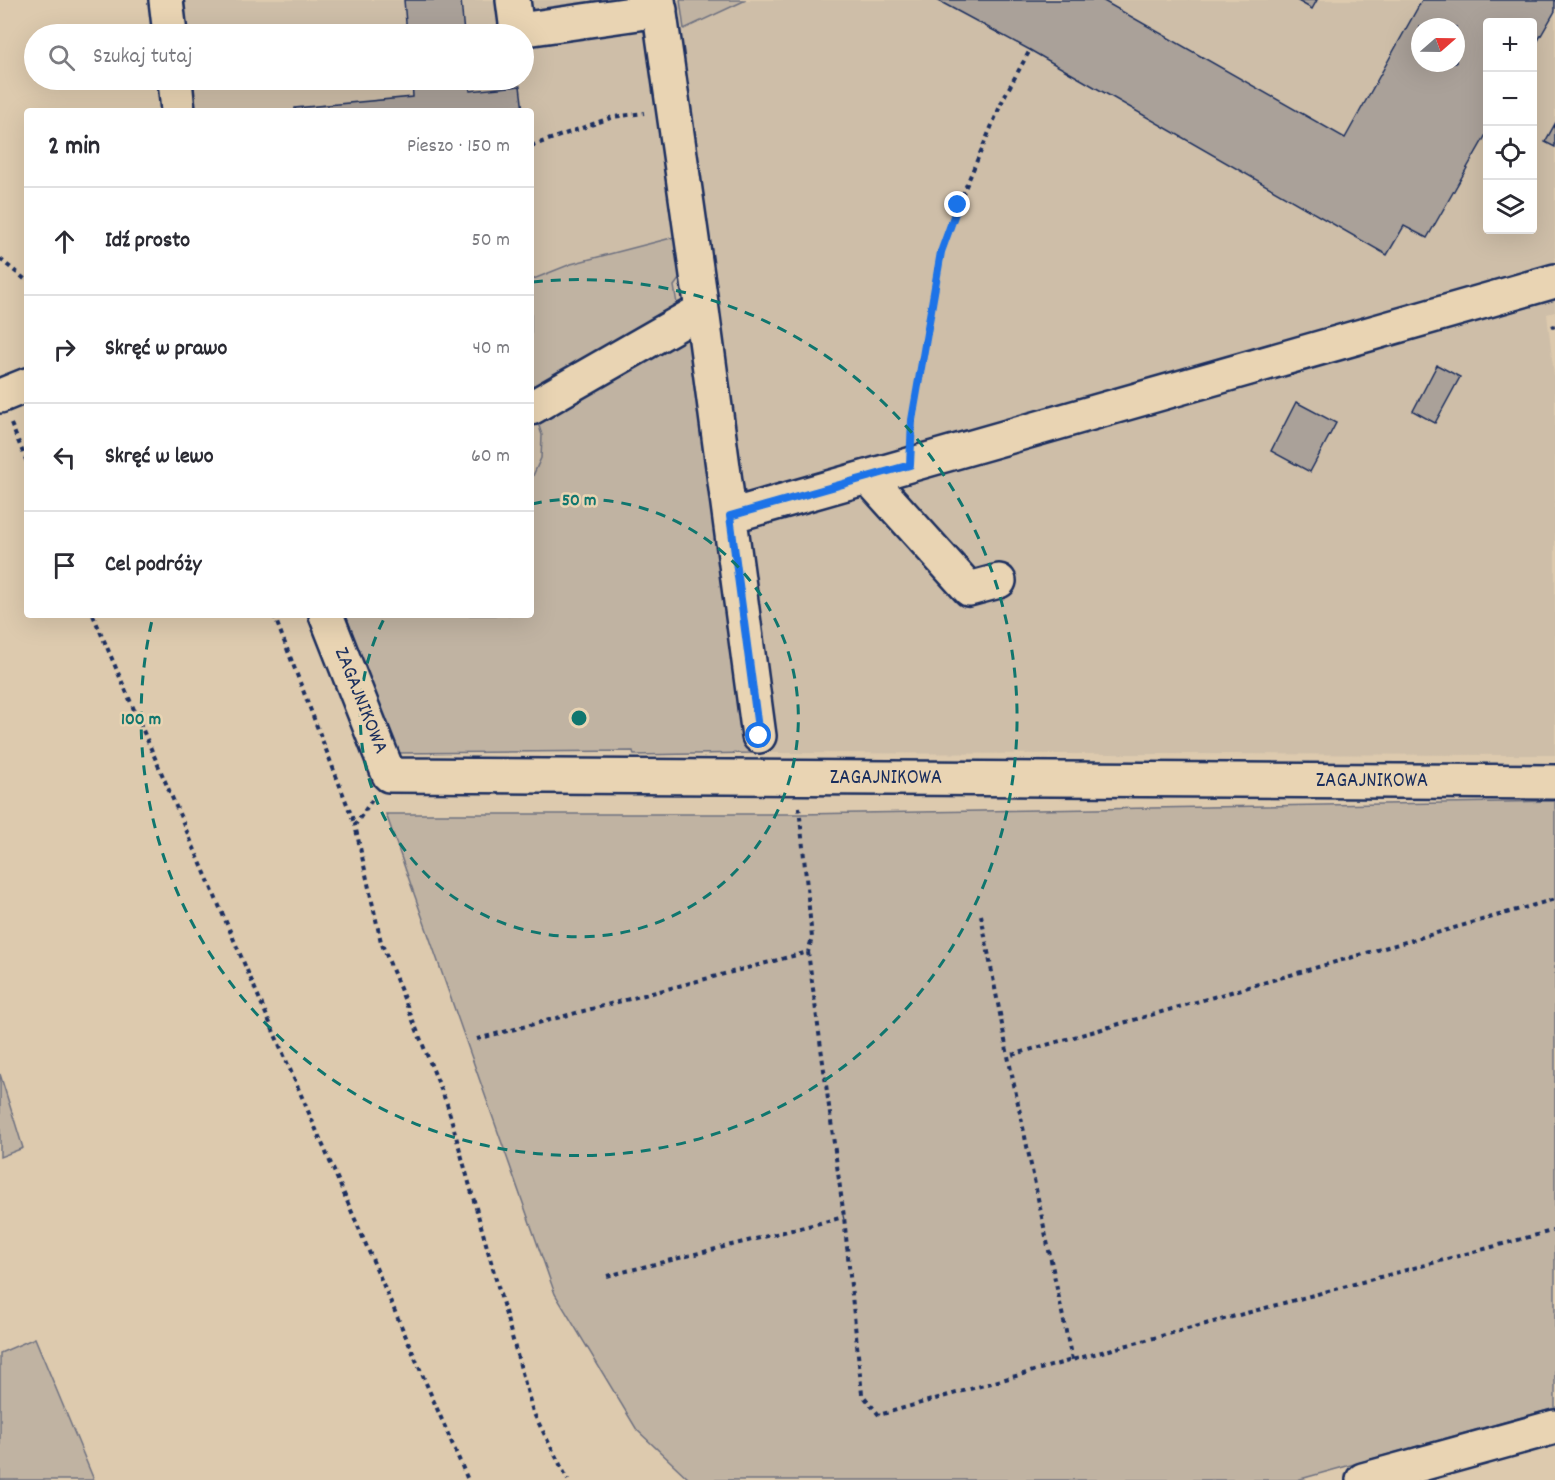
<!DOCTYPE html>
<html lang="pl">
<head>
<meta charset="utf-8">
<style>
  :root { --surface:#fff; --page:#f7f7f7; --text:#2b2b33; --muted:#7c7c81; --line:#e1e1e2 }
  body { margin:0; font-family:Dekko,sans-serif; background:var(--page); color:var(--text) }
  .controls { position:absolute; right:18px; top:18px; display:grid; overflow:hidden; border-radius:6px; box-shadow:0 6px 24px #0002 }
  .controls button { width:54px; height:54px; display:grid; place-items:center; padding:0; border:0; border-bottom:2px solid var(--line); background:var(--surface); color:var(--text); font:30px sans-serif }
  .compass { position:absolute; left:1411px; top:18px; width:54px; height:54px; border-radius:50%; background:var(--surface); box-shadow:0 6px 24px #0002; rotate:70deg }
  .stop { position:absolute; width:18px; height:18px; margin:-14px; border:4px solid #1a73e8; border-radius:50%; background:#fff }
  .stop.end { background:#1a73e8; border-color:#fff; box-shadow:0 2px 6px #0008 }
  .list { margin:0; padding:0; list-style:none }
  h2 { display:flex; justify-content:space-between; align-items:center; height:78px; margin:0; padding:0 24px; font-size:26px }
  h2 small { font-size:20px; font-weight:400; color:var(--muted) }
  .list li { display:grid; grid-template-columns:39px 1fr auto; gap:18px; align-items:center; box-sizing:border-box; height:108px; padding:0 24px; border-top:2px solid var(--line) }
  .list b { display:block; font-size:22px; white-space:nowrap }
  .list em { font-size:20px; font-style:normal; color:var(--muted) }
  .icon { flex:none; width:33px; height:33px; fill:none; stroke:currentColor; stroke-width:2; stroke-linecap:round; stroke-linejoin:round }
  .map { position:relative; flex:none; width:1555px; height:1480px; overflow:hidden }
  .search { position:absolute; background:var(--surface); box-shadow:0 6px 24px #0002; left:24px; top:24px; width:510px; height:66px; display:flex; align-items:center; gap:15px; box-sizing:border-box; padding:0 21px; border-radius:33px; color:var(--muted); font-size:22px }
  .panel { position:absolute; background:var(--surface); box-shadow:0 6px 24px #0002; left:24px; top:108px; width:510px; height:510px; border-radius:6px }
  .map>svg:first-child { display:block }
  .built { fill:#cebea8; fill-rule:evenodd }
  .green { fill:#c0b3a2; stroke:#6e7180; stroke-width:1.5 }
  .building { fill:#aaa199; stroke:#1b2f5e; stroke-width:1.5; fill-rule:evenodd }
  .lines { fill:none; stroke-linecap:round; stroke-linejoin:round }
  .minor-casing { stroke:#1b2f5e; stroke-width:38 }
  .path { stroke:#1b2f5e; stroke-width:4; stroke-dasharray:4.5 4.5; stroke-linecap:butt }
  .minor { stroke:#e9d4b3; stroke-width:33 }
  .route { stroke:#1a73e8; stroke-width:8 }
  .ring { fill:none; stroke:#0f766e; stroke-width:3; stroke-dasharray:10 8 }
  .labels { text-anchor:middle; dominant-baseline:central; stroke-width:5; stroke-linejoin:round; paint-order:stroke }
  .street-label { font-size:21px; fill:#1b2f5e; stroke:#e9d4b3 }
  .centre { fill:#0f766e; stroke:#e9d4b3; stroke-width:3 }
  .ring-label { font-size:18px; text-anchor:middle; font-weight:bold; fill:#0f766e; stroke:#e9d4b3; stroke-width:5; stroke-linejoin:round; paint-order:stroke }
</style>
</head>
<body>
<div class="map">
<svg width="1555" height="1480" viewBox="0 0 1555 1480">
  <rect width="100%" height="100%" fill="#ddcaae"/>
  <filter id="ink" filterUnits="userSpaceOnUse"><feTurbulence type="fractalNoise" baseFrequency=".0167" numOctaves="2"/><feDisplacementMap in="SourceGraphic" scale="12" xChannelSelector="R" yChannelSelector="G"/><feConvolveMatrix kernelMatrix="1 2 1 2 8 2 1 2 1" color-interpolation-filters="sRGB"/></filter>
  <g filter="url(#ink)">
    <path class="built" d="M183,0H1555V312L1547,314L1555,384V755L751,753L634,755L633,751L395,753L346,615H531V111H195L192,80H524V34H187ZM1488,22H1532V230H1488ZM1420,27H1456V63H1420Z"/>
    <path class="green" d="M680,0H746L684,29Z
      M679,236L685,271L674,286L679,316L531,402V280L571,264Z
      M693,324L713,484L751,753L634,755L633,751L395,753L346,615H531V480L541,458L542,435L535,414Z
      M1555,801V1408L1297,1480H690L637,1430L555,1294L386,814H800Z
      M0,1074L23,1148L0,1157Z
      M35,1338L94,1480H0V1353Z"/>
    <path class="building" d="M404,0H461L464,34H407Z
      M937,0H1102L1345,138L1422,0H1555V11L1532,51V22H1488V131L1427,238L1404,226L1387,255L1030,50ZM1420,27H1456V63H1420Z
      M1296,0H1317L1312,9Z
      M412,80H469L470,91L520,86L523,111H295V108L413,97Z
      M1555,124V147L1545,142Z
      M1437,365L1460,377L1435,423L1413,411Z
      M1296,402L1336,423L1310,472L1271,451Z"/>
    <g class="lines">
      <defs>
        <path id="minor" d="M166,0L170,34
          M513,0L516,23L526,29L660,10
          M658,0L702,310L759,736
          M175,80L178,111
          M0,396L27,385
          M531,408L702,310
          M868,477L969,589L999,581
          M730,516L1555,281
          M326,615L389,775L1555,782
          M1363,1480L1555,1427"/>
      </defs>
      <use href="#minor" class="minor-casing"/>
      <path class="path" d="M531,146L613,117L644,113
        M0,259L27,281
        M1552,327L1555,326
        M11,424L27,462
        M911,432L912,420L941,252L958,205L1004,97L1030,50
        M93,615L468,1480
        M274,615L355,825
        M372,800L355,825L381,942L447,1104L533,1412L568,1480
        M799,807L812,938L808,952
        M981,915L1008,1056
        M477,1039L808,952L844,1217L862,1394L879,1415L1072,1360L1555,1230
        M607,1276L844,1217
        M1072,1360L1008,1056L1555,899"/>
      <use href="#minor" class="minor"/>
    </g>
  </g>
  <g class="lines" filter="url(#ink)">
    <path class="route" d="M759,736L730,516L910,465L912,420L941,252L958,205"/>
  </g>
  <g class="ring">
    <path d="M532 504A219 219 0 1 1 386 615"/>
    <path d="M533 282A438 438 0 1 1 153 616"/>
  </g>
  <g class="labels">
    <g class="street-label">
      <text transform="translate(360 701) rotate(68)">ZAGAJNIKOWA</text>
      <text x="886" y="779">ZAGAJNIKOWA</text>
      <text x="1372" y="782">ZAGAJNIKOWA</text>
    </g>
  </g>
  <circle cx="579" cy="718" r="9" class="centre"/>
  <g class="ring-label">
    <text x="579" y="505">50 m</text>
    <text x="141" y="724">100 m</text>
  </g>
</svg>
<div class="controls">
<button>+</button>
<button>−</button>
<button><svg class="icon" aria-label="locate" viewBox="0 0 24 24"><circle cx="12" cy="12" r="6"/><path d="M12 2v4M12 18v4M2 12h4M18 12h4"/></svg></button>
<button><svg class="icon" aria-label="layers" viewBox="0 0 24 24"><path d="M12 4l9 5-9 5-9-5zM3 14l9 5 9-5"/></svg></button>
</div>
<svg class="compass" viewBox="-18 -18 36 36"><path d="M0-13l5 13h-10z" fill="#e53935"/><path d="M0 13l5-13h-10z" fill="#7c7c81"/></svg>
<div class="stop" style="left:759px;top:736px"></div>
<div class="stop end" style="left:958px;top:205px"></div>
<div class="search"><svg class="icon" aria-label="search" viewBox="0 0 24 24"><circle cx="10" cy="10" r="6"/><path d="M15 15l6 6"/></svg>Szukaj tutaj</div>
<section class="panel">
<h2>2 min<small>Pieszo · 150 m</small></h2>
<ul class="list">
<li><svg class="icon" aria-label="ahead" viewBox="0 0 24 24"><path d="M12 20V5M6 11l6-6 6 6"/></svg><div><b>Idź prosto</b></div><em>50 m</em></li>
<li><svg class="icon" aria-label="right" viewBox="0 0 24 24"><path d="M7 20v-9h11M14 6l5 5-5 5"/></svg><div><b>Skręć w prawo</b></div><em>40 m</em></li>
<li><svg class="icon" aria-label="left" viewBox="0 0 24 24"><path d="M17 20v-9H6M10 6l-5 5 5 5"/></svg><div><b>Skręć w lewo</b></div><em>60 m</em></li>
<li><svg class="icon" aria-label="arrive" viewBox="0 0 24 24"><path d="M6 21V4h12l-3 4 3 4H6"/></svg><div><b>Cel podróży</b></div></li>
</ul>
</section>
</div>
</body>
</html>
